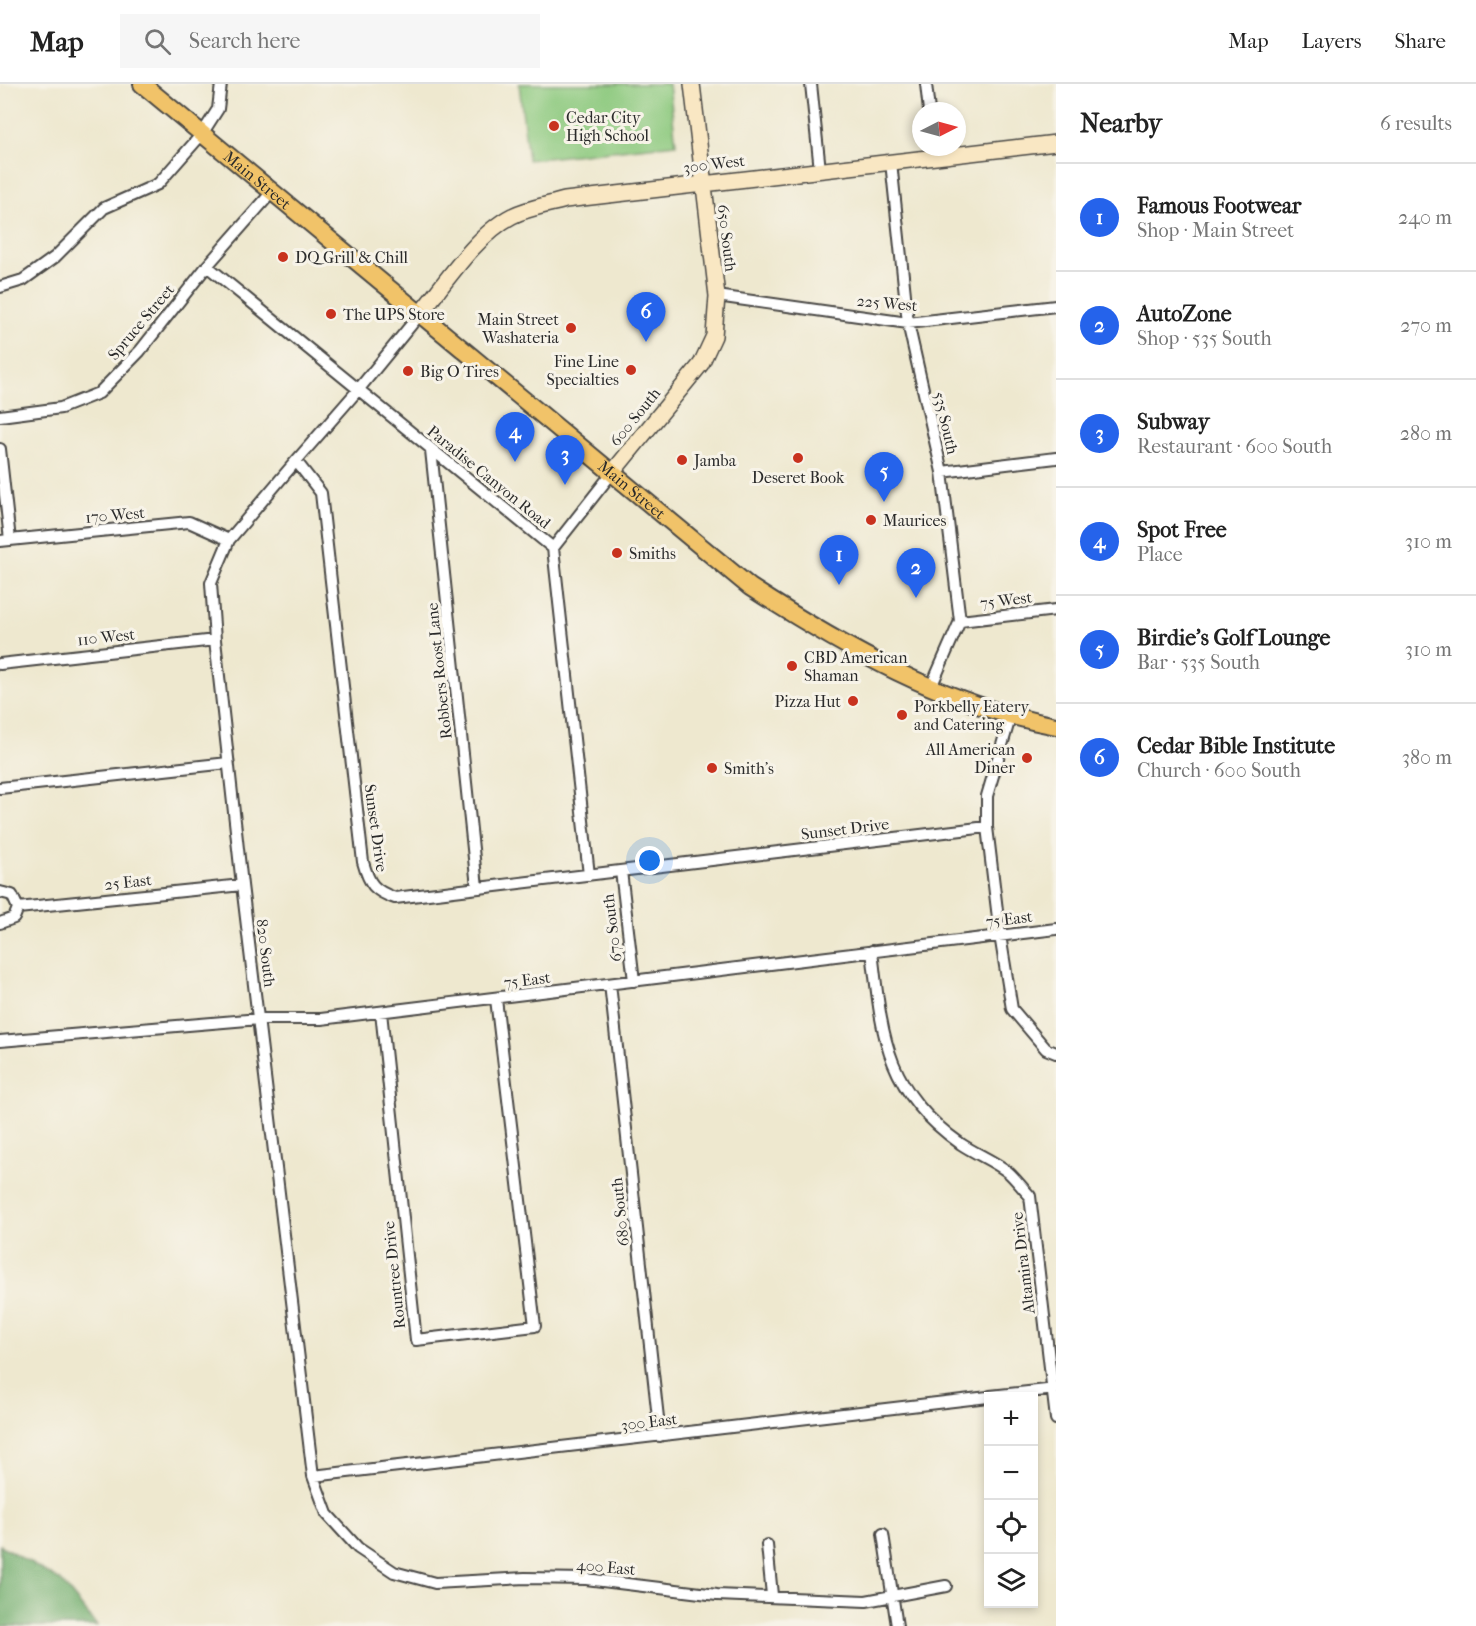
<!DOCTYPE html>
<html lang="en">
<head>
<meta charset="utf-8">
<style>
  :root { --surface:#fff; --page:#f6f6f6; --text:#222; --muted:#767676; --line:#e0e0e0; --accent:#2563eb }
  body { margin:0; font-family:"IM FELL French Canon",serif; background:var(--page); color:var(--text) }
  .controls { position:absolute; right:18px; bottom:18px; display:grid; overflow:hidden; border-radius:0px; box-shadow:0 3px 9px #0003 }
  .controls button { width:54px; height:54px; display:grid; place-items:center; padding:0; border:0; border-bottom:2px solid var(--line); background:var(--surface); color:var(--text); font:30px sans-serif }
  .compass { position:absolute; left:912px; top:18px; width:54px; height:54px; border-radius:50%; background:var(--surface); box-shadow:0 3px 9px #0003; rotate:84deg }
  .you { position:absolute; left:650px; top:777px; width:21px; height:21px; margin:-15px; border:4px solid #fff; border-radius:50%; background:#1a73e8; box-shadow:0 0 0 9px #1a73e833 }
  .badge { display:grid; place-items:center; width:39px; height:39px; border-radius:50%; background:var(--accent); color:#fff; font-size:20px; font-weight:700 }
  .pin { position:absolute; translate:-50% -50px; filter:drop-shadow(0 2px 3px #0008) }
  .pin::after { content:''; position:absolute; top:32px; width:21px; height:18px; background:inherit; clip-path:polygon(0 0,100% 0,50% 100%) }
  .list { margin:0; padding:0; list-style:none }
  h2 { display:flex; justify-content:space-between; align-items:center; height:78px; margin:0; padding:0 24px; font-size:26px }
  h2 small { font-size:20px; font-weight:400; color:var(--muted) }
  .list li { display:grid; grid-template-columns:39px 1fr auto; gap:18px; align-items:center; box-sizing:border-box; height:108px; padding:0 24px; border-top:2px solid var(--line) }
  .list b { display:block; font-size:22px; white-space:nowrap }
  .list p { margin:0; font-size:20px; white-space:nowrap; color:var(--muted) }
  .list em { font-size:20px; font-style:normal; color:var(--muted) }
  .icon { flex:none; width:33px; height:33px; fill:none; stroke:currentColor; stroke-width:2; stroke-linecap:round; stroke-linejoin:round }
  .map { position:relative; flex:none; width:1056px; height:1542px; overflow:hidden }
  header { display:flex; align-items:center; gap:36px; box-sizing:border-box; height:84px; padding:0 30px; background:var(--surface); border-bottom:2px solid var(--line) }
  header strong { font-size:28px }
  nav { display:flex; gap:33px; margin-inline-start:auto; font-size:21px }
  .search { width:420px; height:54px; background:var(--page); display:flex; align-items:center; gap:15px; box-sizing:border-box; padding:0 21px; border-radius:0px; color:var(--muted); font-size:22px }
  main { display:flex }
  aside { flex:1; background:var(--surface) }
  .map>svg:first-child { display:block }
  .green { fill:#8cc97e; stroke:#5c7a54; stroke-width:1.5 }
  .forest { fill:#71ad6d; stroke:#4e6c4c; stroke-width:1.5 }
  .lines { fill:none; stroke-linecap:round; stroke-linejoin:round }
  .street-casing { stroke:#484744; stroke-width:14 }
  .secondary-casing { stroke:#484744; stroke-width:18 }
  .primary-casing { stroke:#484744; stroke-width:20 }
  .street { stroke:#fff; stroke-width:10 }
  .secondary { stroke:#f9e7c3; stroke-width:15 }
  .primary { stroke:#f1c369; stroke-width:16 }
  .poi-dot { fill:#c8321e; stroke:#f7f3e8; stroke-width:2 }
  .labels { text-anchor:middle; dominant-baseline:central; stroke-width:6; stroke-linejoin:round; paint-order:stroke }
  .poi-label { font-size:16px; fill:#2b2b2b; stroke:#f7f3e8; text-anchor:start }
  .street-label { font-size:16px; fill:#2b2b2b; stroke:#f7f3e8 }
</style>
</head>
<body>
<header>
<strong>Map</strong>
<div class="search"><svg class="icon" aria-label="search" viewBox="0 0 24 24"><circle cx="10" cy="10" r="6"/><path d="M15 15l6 6"/></svg>Search here</div>
<nav><a>Map</a><a>Layers</a><a>Share</a></nav>
</header>
<main>
<div class="map">
<svg width="1056" height="1542" viewBox="0 0 1056 1542">
  <rect width="100%" height="100%" fill="#f7f3e8"/>
  <filter id="ink" filterUnits="userSpaceOnUse"><feTurbulence type="fractalNoise" baseFrequency=".0167" numOctaves="2"/><feDisplacementMap in="SourceGraphic" scale="12" xChannelSelector="R" yChannelSelector="G"/><feConvolveMatrix kernelMatrix="1 2 1 2 8 2 1 2 1" color-interpolation-filters="sRGB"/></filter>
  <filter id="wash" filterUnits="userSpaceOnUse"><feTurbulence type="fractalNoise" baseFrequency=".008" numOctaves="4" result="noise"/><feDisplacementMap in="SourceGraphic" scale="24" xChannelSelector="R" yChannelSelector="G"/><feGaussianBlur stdDeviation="1.35" result="paint"/><feColorMatrix in="noise" values="0 0 0 0 0 0 0 0 0 0 0 0 0 0 0 0 0 1.4 0 .05"/><feComposite in="paint" operator="in"/></filter>
  <g filter="url(#wash)">
    <rect width="100%" height="100%" fill="#eee8cf"/>
    <path class="green" d="M519,0H669L676,60L528,76Z"/>
    <path class="forest" d="M0,1461L61,1497L97,1542H0Z"/>
  </g>
  <g filter="url(#ink)">
    <g class="lines">
      <defs>
        <path id="street" d="M811,0L820,86
          M926,0L929,27
          M891,78L908,239L942,388L960,537L931,603
          M207,182L553,464L589,791
          M0,203L23,196L55,173L104,124L158,100L202,50L218,25L221,0
          M717,212L908,239L1056,222
          M420,230L358,306L296,377L321,409L363,778C369,800 374,807 395,814L987,743
          M0,332L61,324L99,309L140,267L207,182L272,108
          M0,365L10,456
          M431,366L477,803
          M296,377L229,456L211,499L215,556L242,801L313,1392L327,1430L358,1464L394,1488L435,1499L525,1494L586,1495L717,1511L866,1517L946,1502
          M942,388L1056,374
          M0,457L189,438L229,456
          M553,464L612,389
          M960,537L1056,526
          M0,580L215,556
          M1010,634L987,712V743L1000,851L1012,925L1046,965L1056,969
          M0,704L228,679
          M621,787L634,897
          M0,808L12,811L18,824L14,834L0,839
          M18,824L242,801
          M872,867C882,952 885,1006 961,1060C976,1070 994,1077 1008,1088C1016,1095 1023,1105 1030,1112L1056,1335
          M610,900L660,1352
          M381,928L416,1256L535,1242L496,915
          M0,957L259,935H321L1056,845
          M990,1312L1056,1305
          M313,1392L988,1313
          M883,1450L897,1542
          M767,1461L772,1511"/>
        <path id="secondary" d="M420,230C445,199 477,150 512,132C528,124 548,121 565,116L1056,59
          M612,389L701,280L714,252L717,212L692,0"/>
        <g id="primary">
          <path id="s1" d="M142,0L750,503C844,564 945,621 1056,642"/>
        </g>
      </defs>
      <use href="#street" class="street-casing"/>
      <use href="#secondary" class="secondary-casing"/>
      <use href="#primary" class="primary-casing"/>
      <use href="#street" class="street"/>
      <use href="#secondary" class="secondary"/>
      <use href="#primary" class="primary"/>
    </g>
  </g>
  <g class="poi-dot">
    <circle cx="554" cy="42" r="6"/>
    <circle cx="283" cy="173" r="6"/>
    <circle cx="331" cy="230" r="6"/>
    <circle cx="571" cy="244" r="6"/>
    <circle cx="631" cy="286" r="6"/>
    <circle cx="408" cy="287" r="6"/>
    <circle cx="798" cy="374" r="6"/>
    <circle cx="682" cy="376" r="6"/>
    <circle cx="871" cy="436" r="6"/>
    <circle cx="617" cy="469" r="6"/>
    <circle cx="792" cy="582" r="6"/>
    <circle cx="853" cy="617" r="6"/>
    <circle cx="902" cy="631" r="6"/>
    <circle cx="1027" cy="674" r="6"/>
    <circle cx="712" cy="684" r="6"/>
  </g>
  <g class="labels">
    <g class="poi-label">
      <text x="566" y="33">Cedar City<tspan x="566" dy="18">High School</tspan></text>
      <text x="295" y="173">DQ Grill &amp; Chill</text>
      <text x="343" y="230">The UPS Store</text>
      <text x="559" y="235" text-anchor="end">Main Street<tspan x="559" dy="18">Washateria</tspan></text>
      <text x="619" y="277" text-anchor="end">Fine Line<tspan x="619" dy="18">Specialties</tspan></text>
      <text x="420" y="287">Big O Tires</text>
      <text x="694" y="376">Jamba</text>
      <text x="798" y="393" text-anchor="middle">Deseret Book</text>
      <text x="883" y="436">Maurices</text>
      <text x="629" y="469">Smiths</text>
      <text x="804" y="573">CBD American<tspan x="804" dy="18">Shaman</tspan></text>
      <text x="841" y="617" text-anchor="end">Pizza Hut</text>
      <text x="914" y="622">Porkbelly Eatery<tspan x="914" dy="18">and Catering</tspan></text>
      <text x="1015" y="665" text-anchor="end">All American<tspan x="1015" dy="18">Diner</tspan></text>
      <text x="724" y="684">Smith's</text>
    </g>
    <g class="street-label">
      <text transform="translate(714 80) rotate(-7)">300 West</text>
      <text stroke="none"><textPath href="#s1" startOffset="150">Main Street</textPath></text>
      <text transform="translate(727 154) rotate(83)">650 South</text>
      <text transform="translate(887 219) rotate(5)">225 West</text>
      <text transform="translate(141 238) rotate(-50)">Spruce Street</text>
      <text transform="translate(635 333) rotate(-51)">600 South</text>
      <text transform="translate(946 339) rotate(77)">535 South</text>
      <text transform="translate(489 393) rotate(39)">Paradise Canyon Road</text>
      <text stroke="none"><textPath href="#s1" startOffset="636">Main Street</textPath></text>
      <text transform="translate(115 431) rotate(-5)">170 West</text>
      <text transform="translate(1006 516) rotate(-7)">75 West</text>
      <text transform="translate(106 553) rotate(-6)">110 West</text>
      <text transform="translate(439 587) rotate(-96)">Robbers Roost Lane</text>
      <text transform="translate(376 744) rotate(82)">Sunset Drive</text>
      <text transform="translate(845 745) rotate(-7)">Sunset Drive</text>
      <text transform="translate(128 798) rotate(-6)">25 East</text>
      <text transform="translate(1009 835) rotate(-7)">75 East</text>
      <text transform="translate(612 844) rotate(-97)">670 South</text>
      <text transform="translate(266 869) rotate(83)">820 South</text>
      <text transform="translate(527 896) rotate(-7)">75 East</text>
      <text transform="translate(620 1128) rotate(-96)">680 South</text>
      <text transform="translate(1023 1179) rotate(-97)">Altamira Drive</text>
      <text transform="translate(394 1191) rotate(-96)">Rountree Drive</text>
      <text transform="translate(649 1338) rotate(-7)">300 East</text>
      <text transform="translate(606 1483) rotate(5)">400 East</text>
    </g>
  </g>
</svg>
<div class="controls">
<button>+</button>
<button>−</button>
<button><svg class="icon" aria-label="locate" viewBox="0 0 24 24"><circle cx="12" cy="12" r="6"/><path d="M12 2v4M12 18v4M2 12h4M18 12h4"/></svg></button>
<button><svg class="icon" aria-label="layers" viewBox="0 0 24 24"><path d="M12 4l9 5-9 5-9-5zM3 14l9 5 9-5"/></svg></button>
</div>
<svg class="compass" viewBox="-18 -18 36 36"><path d="M0-13l5 13h-10z" fill="#e53935"/><path d="M0 13l5-13h-10z" fill="#767676"/></svg>
<div class="you"></div>
<div class="pin badge" style="left:839px;top:501px">1</div>
<div class="pin badge" style="left:916px;top:514px">2</div>
<div class="pin badge" style="left:565px;top:401px">3</div>
<div class="pin badge" style="left:515px;top:378px">4</div>
<div class="pin badge" style="left:884px;top:418px">5</div>
<div class="pin badge" style="left:646px;top:258px">6</div>
</div>
<aside>
<h2>Nearby<small>6 results</small></h2>
<ul class="list">
<li><span class="badge">1</span><div><b>Famous Footwear</b><p>Shop · Main Street</p></div><em>240 m</em></li>
<li><span class="badge">2</span><div><b>AutoZone</b><p>Shop · 535 South</p></div><em>270 m</em></li>
<li><span class="badge">3</span><div><b>Subway</b><p>Restaurant · 600 South</p></div><em>280 m</em></li>
<li><span class="badge">4</span><div><b>Spot Free</b><p>Place</p></div><em>310 m</em></li>
<li><span class="badge">5</span><div><b>Birdie's Golf Lounge</b><p>Bar · 535 South</p></div><em>310 m</em></li>
<li><span class="badge">6</span><div><b>Cedar Bible Institute</b><p>Church · 600 South</p></div><em>380 m</em></li>
</ul>
</aside>
</main>
</body>
</html>
